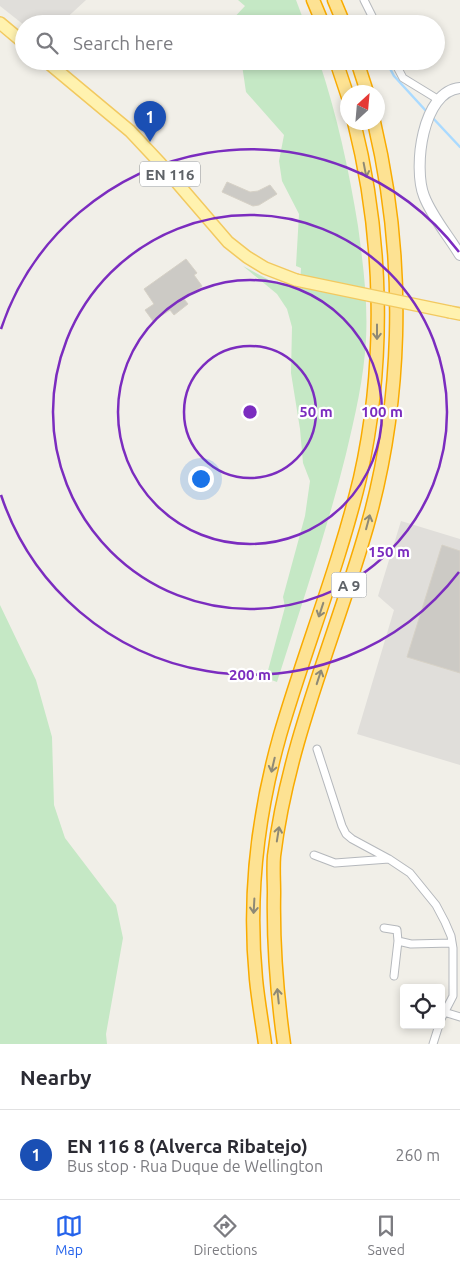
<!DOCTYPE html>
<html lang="en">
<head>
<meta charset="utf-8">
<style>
  :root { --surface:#fff; --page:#f2f2f3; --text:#2b2b33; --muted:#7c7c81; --line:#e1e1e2; --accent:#2563eb }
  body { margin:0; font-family:Ubuntu,sans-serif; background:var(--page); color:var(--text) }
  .controls { position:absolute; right:15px; bottom:15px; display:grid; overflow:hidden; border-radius:5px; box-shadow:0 2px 8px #0003 }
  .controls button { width:45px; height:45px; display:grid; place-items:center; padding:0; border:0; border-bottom:1px solid var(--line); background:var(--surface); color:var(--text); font:25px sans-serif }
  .compass { position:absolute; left:340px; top:85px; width:45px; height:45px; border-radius:50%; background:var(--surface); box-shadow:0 2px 8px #0003; rotate:26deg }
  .you { position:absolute; left:200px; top:478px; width:18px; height:18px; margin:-12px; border:4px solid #fff; border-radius:50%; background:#1a73e8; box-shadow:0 0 0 8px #1a73e833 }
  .badge { display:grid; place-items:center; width:32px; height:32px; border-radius:50%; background:var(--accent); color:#fff; font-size:16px; font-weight:700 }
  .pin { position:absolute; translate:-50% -41px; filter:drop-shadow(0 1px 2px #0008) }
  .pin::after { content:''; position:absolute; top:26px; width:18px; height:15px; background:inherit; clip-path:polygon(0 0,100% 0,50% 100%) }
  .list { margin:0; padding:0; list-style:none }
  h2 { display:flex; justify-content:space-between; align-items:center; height:65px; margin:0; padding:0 20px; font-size:21px }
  h2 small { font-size:16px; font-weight:400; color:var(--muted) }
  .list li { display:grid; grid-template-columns:32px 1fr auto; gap:15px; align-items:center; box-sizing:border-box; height:90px; padding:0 20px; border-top:1px solid var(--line) }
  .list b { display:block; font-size:19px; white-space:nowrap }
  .list p { margin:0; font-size:16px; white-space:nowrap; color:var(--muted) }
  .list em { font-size:16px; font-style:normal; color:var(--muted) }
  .icon { flex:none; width:28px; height:28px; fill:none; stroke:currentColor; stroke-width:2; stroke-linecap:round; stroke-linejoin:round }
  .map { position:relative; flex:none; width:460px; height:1044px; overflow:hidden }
  .search { position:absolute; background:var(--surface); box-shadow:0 2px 8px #0003; left:15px; right:15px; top:15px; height:55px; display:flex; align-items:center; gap:12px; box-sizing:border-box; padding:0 18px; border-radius:28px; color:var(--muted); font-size:19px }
  .sheet { height:155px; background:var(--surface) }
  nav { display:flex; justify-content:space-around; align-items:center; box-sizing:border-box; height:70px; border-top:1px solid var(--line); background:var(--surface); font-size:14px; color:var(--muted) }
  nav a { display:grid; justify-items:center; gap:2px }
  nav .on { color:var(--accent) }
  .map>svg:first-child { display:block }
  .industrial { fill:#e0deda }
  .green { fill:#c5e8c5 }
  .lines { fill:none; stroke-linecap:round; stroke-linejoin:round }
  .stream { stroke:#aadaff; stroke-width:2.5 }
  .building { fill:#cccac5; stroke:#d6d1c6 }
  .street-casing { stroke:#b5b8bc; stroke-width:9 }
  .secondary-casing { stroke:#b6babf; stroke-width:12 }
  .primary-casing { stroke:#f2c960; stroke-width:14 }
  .highway-casing { stroke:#f9ab00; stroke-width:15 }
  .street { stroke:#fff; stroke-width:7 }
  .secondary { stroke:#fff; stroke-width:10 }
  .primary { stroke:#fff2af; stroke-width:11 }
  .highway { stroke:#fde293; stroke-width:12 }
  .primary-bridge-casing { stroke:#f2c960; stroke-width:14; stroke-linecap:butt }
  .primary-bridge { stroke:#fff2af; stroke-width:11 }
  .oneway { stroke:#8e8975 }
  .ring { fill:none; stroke:#7b2cbf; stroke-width:2.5 }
  .labels { text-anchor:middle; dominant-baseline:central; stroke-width:4.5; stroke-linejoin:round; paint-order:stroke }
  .shield { fill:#fff; stroke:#8f9295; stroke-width:1 }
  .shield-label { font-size:15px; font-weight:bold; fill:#5f6368 }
  .centre { fill:#7b2cbf; stroke:#fff; stroke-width:2.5 }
  .ring-label { font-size:15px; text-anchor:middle; font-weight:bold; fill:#7b2cbf; stroke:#fff; stroke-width:4.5; stroke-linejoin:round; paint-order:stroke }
</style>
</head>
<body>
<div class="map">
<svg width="460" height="1044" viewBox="0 0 460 1044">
  <rect width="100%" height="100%" fill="#f1efe8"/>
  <path class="industrial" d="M0,0H86L60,24H24V25L0,6Z
    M401,521L460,539V765L357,734L394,610L378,596Z"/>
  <path class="green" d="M238,0H296L305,24H228L245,6Z
    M240,61H319C337,115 349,170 358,226C363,264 368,301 366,339C364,378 355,416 346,454C327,531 301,606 277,682L266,678L285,607L283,597L305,516L310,481L303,463L300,429L291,373L292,327L287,309L277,294L243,266L269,280L300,288L301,268L296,266L299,214L282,181L279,161L284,135L246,92L242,65Z
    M0,605L36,680L52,737L54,805L65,838L116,905L123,938L106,1034L107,1044H0Z"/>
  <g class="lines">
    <path class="stream" d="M386,61L394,76L427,112
      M431,116L460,147"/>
  </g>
  <path class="building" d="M227,182L250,192L258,191L270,185L277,194L259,205L253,206L222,192Z
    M186,259L197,273L194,275L202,286L184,299L188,304L174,315L170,310L153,321L145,310L154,304L144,289Z
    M442,545L460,551V673L407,657Z"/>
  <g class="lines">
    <defs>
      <path id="street" d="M364,0L376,24
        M394,61L403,78L439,100
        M317,749L342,826L346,834L352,839L389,859L410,873L436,905L445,922L451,936L453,948V996L441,1019
        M314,855L335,863L389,859
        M384,928L397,930L398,941L411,944L452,943
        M394,976L398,941
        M444,1012L460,1017
        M433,1044L439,1025"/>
      <path id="secondary" d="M460,88C422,91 413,168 424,196C432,217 448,235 460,255"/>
      <path id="primary" d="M0,23L24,43
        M46,61L130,131L160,163L228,242L247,257L265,268L296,280
        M450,312L460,314"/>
      <path id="highway" d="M313,0L323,24
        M334,0L344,24
        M336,61L348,97
        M357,61L367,92
        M265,1044C262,1022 258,1000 256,979C248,898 258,813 280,735C305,649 339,566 360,478C386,362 383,237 354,122
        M284,1044C277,994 273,944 274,893C274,881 273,868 274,856C287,749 330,649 361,547C404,410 407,261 374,122"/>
    </defs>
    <use href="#street" class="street-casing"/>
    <use href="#secondary" class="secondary-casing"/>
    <use href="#primary" class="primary-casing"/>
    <use href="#highway" class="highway-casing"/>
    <use href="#street" class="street"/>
    <use href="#secondary" class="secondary"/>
    <use href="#primary" class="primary"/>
    <use href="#highway" class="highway"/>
    <defs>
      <path id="primary-bridge" d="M296,280L450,312"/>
    </defs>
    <use href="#primary-bridge" class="primary-bridge-casing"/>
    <use href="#primary-bridge" class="primary-bridge"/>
  </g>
  <defs><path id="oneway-shaft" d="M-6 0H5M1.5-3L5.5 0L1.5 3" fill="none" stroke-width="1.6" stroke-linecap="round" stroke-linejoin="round" transform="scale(1.25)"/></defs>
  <g class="oneway">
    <use href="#oneway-shaft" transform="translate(365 170) rotate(79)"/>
    <use href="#oneway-shaft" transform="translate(377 332) rotate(90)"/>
    <use href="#oneway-shaft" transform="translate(368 522) rotate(-75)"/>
    <use href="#oneway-shaft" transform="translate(321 610) rotate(108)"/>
    <use href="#oneway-shaft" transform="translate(319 677) rotate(-72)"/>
    <use href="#oneway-shaft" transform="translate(273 765) rotate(103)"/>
    <use href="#oneway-shaft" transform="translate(278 834) rotate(-81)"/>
    <use href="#oneway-shaft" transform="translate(254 906) rotate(93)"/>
    <use href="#oneway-shaft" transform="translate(278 996) rotate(-96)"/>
  </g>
  <g class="ring">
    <circle cx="250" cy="412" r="66"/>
    <circle cx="250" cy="412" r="132"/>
    <circle cx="250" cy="412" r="197"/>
    <path d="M459 572A263 263 0 0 1 1 495M1 329A263 263 0 0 1 459 252"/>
  </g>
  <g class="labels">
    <g class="shield">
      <rect x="140" y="161.5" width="60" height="25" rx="4"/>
      <rect x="331.5" y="572.5" width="35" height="25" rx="4"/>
    </g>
    <g class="shield-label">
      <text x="170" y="174">EN 116</text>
      <text x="349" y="585">A 9</text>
    </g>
  </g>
  <circle cx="250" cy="412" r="8" class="centre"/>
  <g class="ring-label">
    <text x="316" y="417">50 m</text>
    <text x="382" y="417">100 m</text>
    <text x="389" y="557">150 m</text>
    <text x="250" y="680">200 m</text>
  </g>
</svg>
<div class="controls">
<button><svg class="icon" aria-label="locate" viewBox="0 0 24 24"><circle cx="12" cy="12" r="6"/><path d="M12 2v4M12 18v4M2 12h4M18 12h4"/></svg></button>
</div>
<svg class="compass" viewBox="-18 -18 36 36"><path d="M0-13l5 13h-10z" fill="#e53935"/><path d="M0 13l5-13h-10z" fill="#7c7c81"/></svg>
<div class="you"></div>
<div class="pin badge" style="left:150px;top:142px;background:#1a4fb4">1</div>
<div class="search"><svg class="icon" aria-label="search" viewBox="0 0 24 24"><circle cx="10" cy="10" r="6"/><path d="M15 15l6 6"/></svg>Search here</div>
</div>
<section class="sheet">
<h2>Nearby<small></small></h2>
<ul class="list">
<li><span class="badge" style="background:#1a4fb4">1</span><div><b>EN 116 8 (Alverca Ribatejo)</b><p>Bus stop · Rua Duque de Wellington</p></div><em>260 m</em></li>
</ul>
</section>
<nav>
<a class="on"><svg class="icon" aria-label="map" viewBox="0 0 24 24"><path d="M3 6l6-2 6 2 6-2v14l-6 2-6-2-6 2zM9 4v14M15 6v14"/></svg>Map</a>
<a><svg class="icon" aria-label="directions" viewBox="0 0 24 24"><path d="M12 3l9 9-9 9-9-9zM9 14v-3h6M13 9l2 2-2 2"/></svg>Directions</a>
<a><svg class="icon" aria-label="saved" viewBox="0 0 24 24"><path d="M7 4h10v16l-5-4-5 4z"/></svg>Saved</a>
</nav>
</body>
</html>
